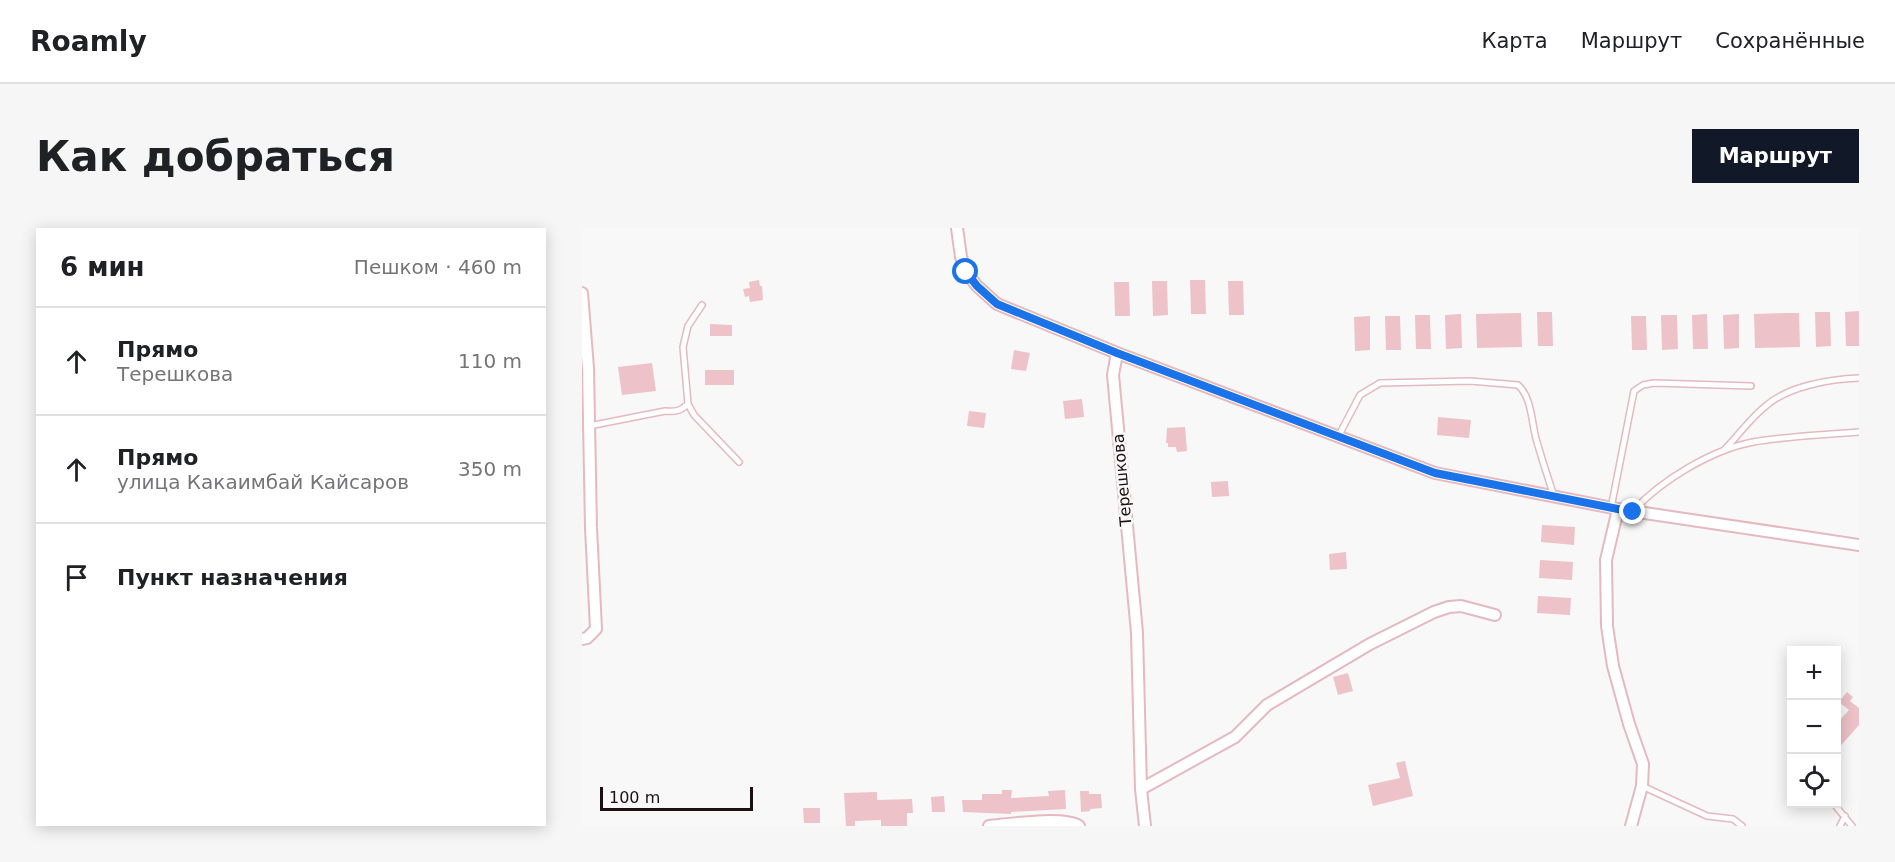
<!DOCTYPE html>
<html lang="ru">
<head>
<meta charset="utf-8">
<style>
  :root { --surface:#fff; --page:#f6f6f6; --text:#202124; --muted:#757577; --line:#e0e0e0; --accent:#111827 }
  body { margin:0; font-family:"DejaVu Sans",sans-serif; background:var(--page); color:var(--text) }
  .controls { position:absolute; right:18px; bottom:18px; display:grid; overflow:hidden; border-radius:0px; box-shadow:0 3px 15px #0003 }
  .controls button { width:54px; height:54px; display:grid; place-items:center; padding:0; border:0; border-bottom:2px solid var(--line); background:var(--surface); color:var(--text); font:30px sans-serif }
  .scale { position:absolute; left:18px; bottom:15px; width:153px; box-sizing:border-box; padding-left:6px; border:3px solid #1d0f11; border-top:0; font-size:16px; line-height:21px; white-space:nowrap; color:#1d0f11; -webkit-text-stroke:4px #f8f8f8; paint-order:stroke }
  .stop { position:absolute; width:18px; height:18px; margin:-14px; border:4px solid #1a73e8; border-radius:50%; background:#fff }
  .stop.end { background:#1a73e8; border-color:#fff; box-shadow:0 2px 6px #0008 }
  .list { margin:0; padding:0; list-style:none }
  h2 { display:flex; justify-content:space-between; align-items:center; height:78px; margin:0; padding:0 24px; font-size:26px }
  h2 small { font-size:20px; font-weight:400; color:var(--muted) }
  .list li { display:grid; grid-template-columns:39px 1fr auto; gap:18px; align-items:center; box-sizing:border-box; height:108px; padding:0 24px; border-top:2px solid var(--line) }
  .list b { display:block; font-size:22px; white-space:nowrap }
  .list p { margin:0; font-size:20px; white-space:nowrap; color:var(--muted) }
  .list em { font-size:20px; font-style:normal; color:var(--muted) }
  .icon { flex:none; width:33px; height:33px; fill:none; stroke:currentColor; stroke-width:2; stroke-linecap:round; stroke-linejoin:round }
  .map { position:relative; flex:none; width:1277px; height:598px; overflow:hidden; border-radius:0px }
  header { display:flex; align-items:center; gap:36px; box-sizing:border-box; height:84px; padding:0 30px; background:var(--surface); border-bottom:2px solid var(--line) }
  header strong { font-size:28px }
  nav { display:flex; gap:33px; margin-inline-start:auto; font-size:21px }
  .intro { display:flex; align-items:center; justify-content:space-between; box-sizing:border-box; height:144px; padding:0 36px }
  h1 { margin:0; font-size:42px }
  .button { padding:15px 27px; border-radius:0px; background:var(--accent); color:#fff; font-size:21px; font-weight:700 }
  main { display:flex; gap:36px; padding:0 36px }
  aside { flex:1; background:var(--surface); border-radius:0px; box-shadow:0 3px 15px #0003 }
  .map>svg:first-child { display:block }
  .building { fill:#edc2c8 }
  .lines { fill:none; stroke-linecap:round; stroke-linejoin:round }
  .lane-casing { stroke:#e4b9bf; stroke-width:8 }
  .street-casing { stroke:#e4b9bf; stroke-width:14 }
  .lane { stroke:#fff; stroke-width:5 }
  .street { stroke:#fff; stroke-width:10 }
  .route { stroke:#1a73e8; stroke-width:8 }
  .labels { text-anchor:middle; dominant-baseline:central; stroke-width:5; stroke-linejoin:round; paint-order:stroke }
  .street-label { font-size:16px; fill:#1d0f11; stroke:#f8f8f8 }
</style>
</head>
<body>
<header>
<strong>Roamly</strong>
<nav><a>Карта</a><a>Маршрут</a><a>Сохранённые</a></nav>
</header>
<div class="intro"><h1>Как добраться</h1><a class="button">Маршрут</a></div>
<main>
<aside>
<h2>6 мин<small>Пешком · 460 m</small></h2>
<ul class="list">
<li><svg class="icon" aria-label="ahead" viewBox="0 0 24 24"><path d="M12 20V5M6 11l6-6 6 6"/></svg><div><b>Прямо</b><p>Терешкова</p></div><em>110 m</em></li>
<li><svg class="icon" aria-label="ahead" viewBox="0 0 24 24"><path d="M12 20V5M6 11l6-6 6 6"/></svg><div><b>Прямо</b><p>улица Какаимбай Кайсаров</p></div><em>350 m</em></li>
<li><svg class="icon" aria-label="arrive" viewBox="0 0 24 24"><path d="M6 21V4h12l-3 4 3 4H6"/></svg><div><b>Пункт назначения</b></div></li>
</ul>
</aside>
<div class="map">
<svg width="1277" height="598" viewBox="0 0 1277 598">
  <rect width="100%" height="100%" fill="#f8f8f8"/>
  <path class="building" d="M177,52L178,58H180L181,72L168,74L167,68L163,69L161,61L168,60L167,54Z
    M608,52H623L624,86H609Z
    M570,53H585L586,87L571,88Z
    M646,53H661L662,87H647Z
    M532,54H547L548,88H533Z
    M1277,83V118H1264L1263,84Z
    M955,84H970L971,118H956Z
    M1233,84H1248L1249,118L1234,119Z
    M939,85L940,119L895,120L894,86Z
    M1206,85H1217L1218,119L1173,120L1172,86Z
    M879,86L880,120L864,121L863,87Z
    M1125,86L1126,121H1111L1110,87Z
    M1157,86V120L1142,121L1141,87Z
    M833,87H848L849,121H834Z
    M1079,87H1095L1096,121L1080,122Z
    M788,88V122L773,123L772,89Z
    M803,88H818L819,122H804Z
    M1049,88H1064L1065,122H1050Z
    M128,96L150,97V108H128Z
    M432,122L448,125L444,143L429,141Z
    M70,135L74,163L40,167L36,139Z
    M123,142H152V157H123Z
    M500,171L502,189L483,191L481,173Z
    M387,183L404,185L402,200L385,198Z
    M856,189L889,192L887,210L855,207Z
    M603,199L605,223L595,224L594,219H586V215H584L585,200Z
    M646,253L647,268L630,269L629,254Z
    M960,297L993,299L992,317L959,314Z
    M764,324L765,341L748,342L747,326Z
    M958,332L991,334L990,352L957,350Z
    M956,368L989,370L988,387L955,385Z
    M766,445L771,463L756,467L751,449Z
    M1265,464L1271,469L1268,473L1277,480V497L1254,523V496L1267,482L1257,474Z
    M823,533L831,568L791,578L786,557L818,550L814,535Z
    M420,562H430L429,570L467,568L466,563L483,562L484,581L429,584V586L381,584L380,572H400V566H420Z
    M498,563H507V566H519L520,580L508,581V583L499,584Z
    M295,564V572L330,571L331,585H325V598H299V592L273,593V598H264L262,565Z
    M362,568L363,584H350L349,569Z
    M221,580H238V595H222Z"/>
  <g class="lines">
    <defs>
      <path id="lane" d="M120,77L106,98L101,119L106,176L112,187L157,234
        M7,198L83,183C94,184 98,183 106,176
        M756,209L778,167L798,155L888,153L936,157C951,171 949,196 955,214C960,232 966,250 972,268
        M1143,221C1157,207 1169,189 1185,177C1207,158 1249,151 1277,150
        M1029,280L1052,163L1061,157L1072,155L1169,158
        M1052,282C1080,252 1129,222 1171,214C1206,208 1242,207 1277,204
        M1060,558L1125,588L1151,591L1160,598
        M1252,576L1270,598
        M1258,598L1263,588"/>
      <path id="street" d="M375,0L379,29L384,44L395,58L415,76L535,125L853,245L1036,281L1277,317
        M0,65L6,140L9,300L14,401L5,410L0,411
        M535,125L531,147L555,405L559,561L563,598
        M1036,281L1024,332L1025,398L1031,438L1047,496L1061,536L1060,558L1049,598
        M559,561L653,509L685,477L788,416L852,384L867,379L879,378L913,387
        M407,598C428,596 481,588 497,598"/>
    </defs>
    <use href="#lane" class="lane-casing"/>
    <use href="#street" class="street-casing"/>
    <use href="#lane" class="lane"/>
    <use href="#street" class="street"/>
  </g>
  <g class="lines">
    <path class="route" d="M384,44L395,58L415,76L535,125L853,245L1051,284"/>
  </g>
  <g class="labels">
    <g class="street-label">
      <text transform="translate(540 252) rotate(-95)">Терешкова</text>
    </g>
  </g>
</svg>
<div class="controls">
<button>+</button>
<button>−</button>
<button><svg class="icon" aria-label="locate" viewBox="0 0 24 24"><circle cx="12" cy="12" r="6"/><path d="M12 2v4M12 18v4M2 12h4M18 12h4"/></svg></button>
</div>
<div class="scale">100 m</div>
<div class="stop" style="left:384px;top:44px"></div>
<div class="stop end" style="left:1051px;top:284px"></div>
</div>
</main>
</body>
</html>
